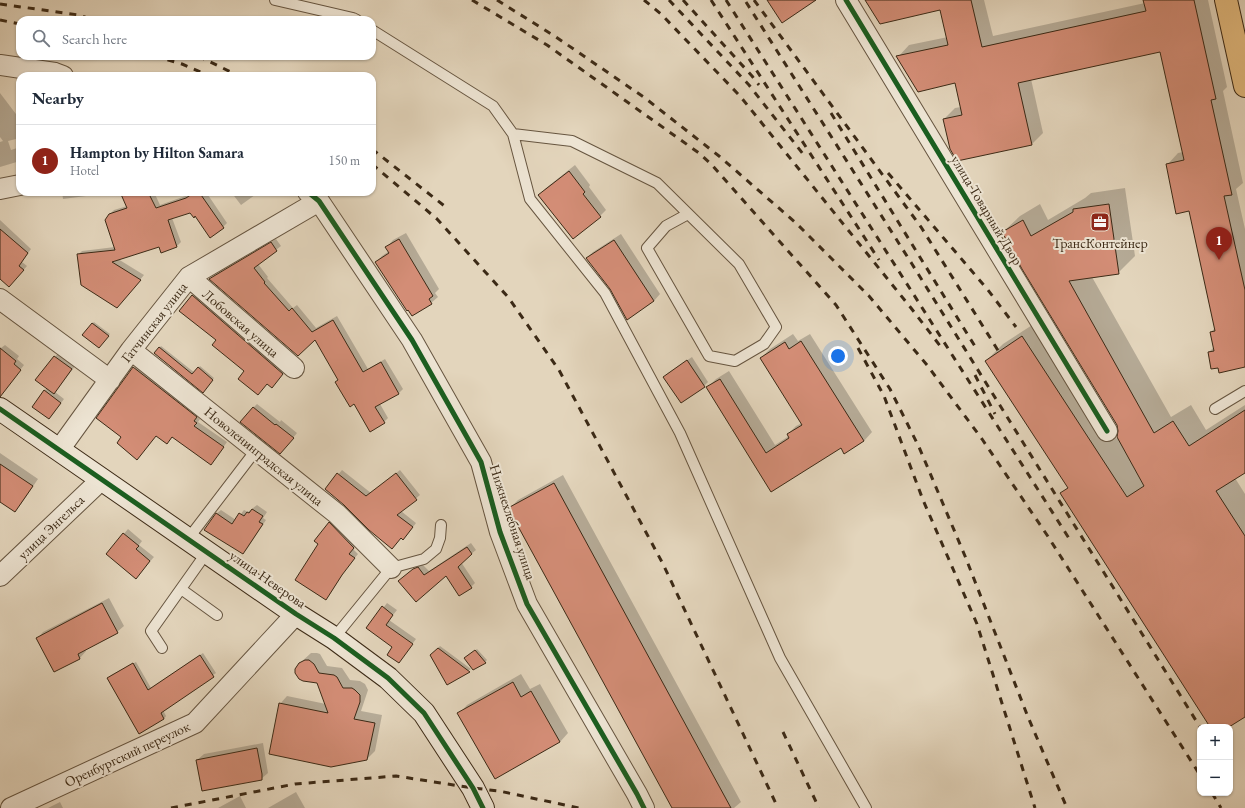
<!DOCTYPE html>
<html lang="en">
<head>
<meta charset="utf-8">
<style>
  :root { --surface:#fff; --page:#f6f6f7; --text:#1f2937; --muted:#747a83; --line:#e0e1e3; --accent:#8f2418 }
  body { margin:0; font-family:"EB Garamond",serif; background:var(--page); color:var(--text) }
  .controls { position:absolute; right:12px; bottom:12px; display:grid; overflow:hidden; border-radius:8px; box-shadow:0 1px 3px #0004 }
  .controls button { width:36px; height:36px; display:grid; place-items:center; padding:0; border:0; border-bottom:1px solid var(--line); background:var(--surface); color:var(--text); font:20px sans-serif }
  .you { position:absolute; left:838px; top:356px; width:14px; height:14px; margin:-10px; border:3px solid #fff; border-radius:50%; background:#1a73e8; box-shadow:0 0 0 6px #1a73e833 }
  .badge { display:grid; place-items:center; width:26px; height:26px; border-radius:50%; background:var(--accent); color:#fff; font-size:13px; font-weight:700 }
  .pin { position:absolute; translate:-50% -33px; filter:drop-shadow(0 1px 2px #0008) }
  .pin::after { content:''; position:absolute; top:21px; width:14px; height:12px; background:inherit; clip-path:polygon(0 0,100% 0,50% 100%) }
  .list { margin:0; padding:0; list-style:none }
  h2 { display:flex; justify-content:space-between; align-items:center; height:52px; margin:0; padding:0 16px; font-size:17px }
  h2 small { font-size:13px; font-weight:400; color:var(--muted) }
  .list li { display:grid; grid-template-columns:26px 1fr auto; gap:12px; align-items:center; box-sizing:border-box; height:72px; padding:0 16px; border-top:1px solid var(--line) }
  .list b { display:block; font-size:15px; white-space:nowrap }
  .list p { margin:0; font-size:13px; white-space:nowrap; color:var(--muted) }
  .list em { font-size:13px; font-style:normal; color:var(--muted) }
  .icon { flex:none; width:22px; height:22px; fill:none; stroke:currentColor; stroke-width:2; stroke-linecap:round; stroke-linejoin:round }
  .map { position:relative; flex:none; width:1245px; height:808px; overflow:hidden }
  .search { position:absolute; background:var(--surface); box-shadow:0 1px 3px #0004; left:16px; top:16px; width:360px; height:44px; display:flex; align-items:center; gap:10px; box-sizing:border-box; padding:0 14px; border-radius:12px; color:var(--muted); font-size:15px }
  .panel { position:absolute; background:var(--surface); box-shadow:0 1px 3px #0004; left:16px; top:72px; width:360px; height:124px; border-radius:12px }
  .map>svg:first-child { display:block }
  .shadow { fill:#0003 }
  .building { fill:#d38d76; stroke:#3c2a16 }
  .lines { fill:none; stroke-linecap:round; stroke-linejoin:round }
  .lane-casing { stroke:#665540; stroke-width:12 }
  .street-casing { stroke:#665540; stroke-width:22 }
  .secondary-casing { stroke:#3c2a16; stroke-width:24 }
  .primary-casing { stroke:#3c2a16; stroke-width:24 }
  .lane { stroke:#ede4d3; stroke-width:10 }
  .street { stroke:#ede4d3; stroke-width:20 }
  .secondary { stroke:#ede4d3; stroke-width:22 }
  .primary { stroke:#e2ba7e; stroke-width:22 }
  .rail { stroke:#3c2a16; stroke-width:3; stroke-dasharray:7 7; stroke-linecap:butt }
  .cycleway-casing { stroke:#ede4d3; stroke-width:8 }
  .cycleway { stroke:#1b5e20; stroke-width:5 }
  .labels { text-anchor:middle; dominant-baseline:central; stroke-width:4; stroke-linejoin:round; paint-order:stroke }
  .street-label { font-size:14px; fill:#3c2a16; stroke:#ede4d3 }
  .poi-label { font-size:14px; fill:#3c2a16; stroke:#ede4d3 }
</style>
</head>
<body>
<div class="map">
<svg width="1245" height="808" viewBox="0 0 1245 808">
  <rect width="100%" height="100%" fill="#e3d5bc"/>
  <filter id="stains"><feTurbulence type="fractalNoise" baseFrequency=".005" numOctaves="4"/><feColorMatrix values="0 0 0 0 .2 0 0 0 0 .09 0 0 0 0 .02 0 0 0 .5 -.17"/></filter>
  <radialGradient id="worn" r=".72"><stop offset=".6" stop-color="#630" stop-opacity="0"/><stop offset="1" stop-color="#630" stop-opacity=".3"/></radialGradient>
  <path class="shadow" d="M866,0H984L993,36L1145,3L1144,0H1208L1227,87L1223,91L1243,183L1236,189L1245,229V366L1219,367L1209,352L1214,347L1211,332L1215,328L1189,210L1167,165L1178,153L1183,152L1161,51L1031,79L1043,133L1032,144L944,119L955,108L961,107L956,82L898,57L909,45L948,37L941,9Z
    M0,93L19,118H20V138L8,141L11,150L20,147V161L0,167V142L3,141L0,137Z
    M575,165L590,185L589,187L606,210L600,216L540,195L546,188Z
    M1125,188L1135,256L1118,273L1092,277L1171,417L1191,405L1206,430L1245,405V471L1235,478L1245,494V716L1228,727H1211L1061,493L1068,487L986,361L1003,344L1040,320L1117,439L1119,431L1118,425L1003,232L1020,216L1040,204L1048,220L1085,198L1091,193Z
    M62,192H90L86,196L63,199Z
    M121,192H154L160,205L191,194L194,192H206L227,223L223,227L191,211L172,218L181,242L177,246L162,251L160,245L118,259L144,275L121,303L78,255L82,251L115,247L110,214L114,210L127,206Z
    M231,192H259L241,205Z
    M0,220L31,249L22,262L27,266L13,282L0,278Z
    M406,233L439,289L435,293L438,297L431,303L409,309L376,262L382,256L389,251L387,247L393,240Z
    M621,234L660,294L654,301L627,318L611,289L587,258L593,252Z
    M276,239L281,246L258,264L268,277L267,278L293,308L297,305L316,328L337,316L368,369L385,359L403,389L399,393L380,404L388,418L384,422L339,379L316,339L210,279L214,275Z
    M198,290L288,368L277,381L218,340L181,310Z
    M94,322L110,334L101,345L92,324Z
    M793,334L798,341L810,334L872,432L864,441L845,453L841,447L771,491L708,387L716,379L729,371L775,445L789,436L788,434L796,426L802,423L761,358L770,349Z
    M5,345L19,356L17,359L24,365L11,382L0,380V347L1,348Z
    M161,346L195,373L200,366L214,378L205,390L155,353Z
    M59,352L76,365L55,392L64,399L53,414L44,391L47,388L37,380Z
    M692,357L708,382L704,386L681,402L664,377L668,373Z
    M138,363L200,413L197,417L200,419L198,422L227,442L215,459L173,436L167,443L156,435L123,437L98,418Z
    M257,404L280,422L281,420L297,433L284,449L253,408Z
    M0,453L38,479L21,504L15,511L0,500Z
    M342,470L371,493L400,470L420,495L401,511L416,523L407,535L345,504L326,489Z
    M563,475L741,802L734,808H673L510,508L518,500Z
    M257,505L267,512L263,518L266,520L247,549L243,553L216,514L221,510L236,520L244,510L248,512Z
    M333,519L358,543L353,549L358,554L346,569L330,594L326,598L319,544L329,523Z
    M128,529L142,541L139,545L154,557L140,573L107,554Z
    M471,543L476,550L461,562L475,583L471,587L446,575L404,577L418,565L422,564L429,571Z
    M109,598L124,626L117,632L85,649L86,651L80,658L54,671L37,639L43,632Z
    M387,603L397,610L389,620L416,639L399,662L394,647L368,628Z
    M440,646L471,669L447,683L431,655Z
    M477,649L487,660L485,662L467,657Z
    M203,653L216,673L163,710L166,716L164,719L109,678L111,675L136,662L151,688Z
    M311,653H317L320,654L327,666L342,668L350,680L360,681L365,684L368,690L361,711L382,715L375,751L367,759L280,704L287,696L326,704L317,682L300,663Z
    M521,674L530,689L540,684L568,733L560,742L459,714L467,705Z
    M263,743L268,773L261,779L197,760L204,754Z
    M296,792L305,808H268Z
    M240,796L246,808H218Z
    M60,802L63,808H48Z"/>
  <path class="building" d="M767,0H816L782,23Z
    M865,0H971L982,47L1146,11L1143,0H1194L1216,99L1211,100L1232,195L1224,196L1245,290V367L1219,373L1218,368L1211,369L1208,352L1214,351L1210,332L1215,331L1189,211L1176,214L1166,164L1184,160L1160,52L1018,83L1032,145L957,161L950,149L943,119L962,115L955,83L918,92L896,56L948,45L940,10L880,24Z
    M569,171L585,192L583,194L601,217L573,239L538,195Z
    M120,192H148L156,208L186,198L195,192H199L224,228L210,238L195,216L194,218L190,213L168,220L177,247L161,253L159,247L112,262L141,280L117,308L81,285L77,254L115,250L105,220L109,214L127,208Z
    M1109,204L1119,274L1069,281L1154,433L1173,421L1189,446L1245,410V473L1216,491L1245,536V717L1229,727H1210L1060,493L1068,488L985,361L1022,336L1127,497L1144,486L1117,437L1118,431L1117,425L1022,269L1002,232L1023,220L1031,236L1073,212V209Z
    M0,229L28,253L19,266L24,270L9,287L0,279Z
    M399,239L433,296L429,299L432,304L412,316L408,310L407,311L375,262L389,253L385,247Z
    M614,240L654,301L627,320L610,289L586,258Z
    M271,242L277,251L254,268L265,282L264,283L289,311L292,308L312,332L333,320L363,372L381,362L399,394L375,407L385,423L370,432L354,404L350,407L335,382L338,380L315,340L298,356L209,279Z
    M192,295L283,374L272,388L267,384L258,395L238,379L244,371L212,345L216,340L179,311Z
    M92,323L109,336L99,348L82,335Z
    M801,341L864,441L844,454L841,448L771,492L706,387L720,379L766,453L789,438L787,434L802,425L760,358L785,342L789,349Z
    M159,347L192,374L198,367L213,380L203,393L154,353Z
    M0,348L16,361L14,364L21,370L0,397Z
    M54,356L72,369L54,394L35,380Z
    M687,360L705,387L681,403L663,377Z
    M133,367L197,417L194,421L197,423L194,426L224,447L211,465L172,437L167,444L156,436L137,460L117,443L121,437L96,418Z
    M44,390L61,403L49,419L32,407Z
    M253,407L275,425L276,424L294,438L280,454L240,422Z
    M0,464L33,486L15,512L0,502Z
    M337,473L366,496L396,473L417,500L397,515L413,527L403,540L401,538L392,549L369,530L344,505L325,489Z
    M554,483L731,808H672L508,508Z
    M252,509L263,516L259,522L263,524L243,554L204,530L216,513L232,524L239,513L244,516L247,512L249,513Z
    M329,522L354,548L349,554L355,558L342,575L326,600L295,580L318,544L314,541Z
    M123,533L139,546L136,549L150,561L136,579L106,554Z
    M467,547L472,554L458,567L472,588L459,596L446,576L416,602L398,581L413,569L418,567L424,575Z
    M102,603L118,633L78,654L80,659L54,672L36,638Z
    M382,606L393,615L386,625L413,644L399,663L387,655L392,647L366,628Z
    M438,648L470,672L447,685L430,655Z
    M475,650L486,663L473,670L464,658Z
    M200,655L214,677L161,713L164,719L139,734L107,678L133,663L148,690Z
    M305,660H309L314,664L319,673L334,675L337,677L343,688H352L355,690L360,695V702L354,719L375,723L367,760L331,767L269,754L279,703L328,713L317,683L303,681L299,679L295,673V669L299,663Z
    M513,682L521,697L531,691L560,742L495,779L457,713Z
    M257,748L262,774V780L202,791L196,760Z"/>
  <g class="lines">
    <defs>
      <path id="lane" d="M275,0L353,18L357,20
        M372,30L493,106L513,134L530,199L605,293L680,433L780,658L866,808
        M513,134L572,141L657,183L739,264L776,327L764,344L735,361L709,356L647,248L666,226L688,214
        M1215,409L1245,391
        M188,539L256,450
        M181,589L217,615
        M334,638L391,568L424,559L436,549L440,538L441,525
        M162,648L151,631L207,552"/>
      <path id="street" d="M846,0L1107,431
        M0,65L55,73L63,76
        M0,189L20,185
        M308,192L319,201L412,340L481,462L500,532L527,604L637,794L644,808
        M189,277L294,368
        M0,299L110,380
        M131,350L337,514L391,568
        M59,450L131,350L189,277L319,201
        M0,576L102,479
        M11,808L195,723L296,614"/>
      <path id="secondary" d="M0,409L296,614L334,638L388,678L424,713L473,788L483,808"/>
      <path id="primary" d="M1226,0L1245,86"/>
    </defs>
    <use href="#lane" class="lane-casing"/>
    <use href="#street" class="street-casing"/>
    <use href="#secondary" class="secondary-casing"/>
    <use href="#primary" class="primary-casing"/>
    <use href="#lane" class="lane"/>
    <use href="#street" class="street"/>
    <use href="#secondary" class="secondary"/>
    <use href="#primary" class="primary"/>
    <path class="rail" d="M472,0L547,45L699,153L711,164L836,305L890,389L919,447L965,556L1028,717L1067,808
      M497,0L556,37L645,98L719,156L796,223L869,296L927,365L982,439L1047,535L1200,775
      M644,0L661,14L740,96L911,308L941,347
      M669,0L749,85L803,154
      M683,0L752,76L759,85
      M711,0L879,260
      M726,0L1072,543
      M754,0L921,227L999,352
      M746,2L912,264L1200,727
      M0,4L79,15L94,20
      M0,20L20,24
      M154,56L182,64L210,76
      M198,56L239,76
      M831,113L976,348
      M372,149L447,208
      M372,164L437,219L508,297L559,370L663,564L778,808
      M888,173L988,290L1016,327
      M858,348L884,396L923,500L977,624L1035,808
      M975,375L995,414
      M783,732L819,808
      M1212,793L1221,808
      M171,808L295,784L396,776L473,788L499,791L579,808"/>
    <defs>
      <path id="cycleway" d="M846,0L1107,431
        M308,192L319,201L412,340L481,462L500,532L527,604L637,794L644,808
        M0,409L296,614L334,638L388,678L424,713L473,788L483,808"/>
    </defs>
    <use href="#cycleway" class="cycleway-casing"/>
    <use href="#cycleway" class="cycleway"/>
  </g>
  <defs>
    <symbol id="office-square" viewBox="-11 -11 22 22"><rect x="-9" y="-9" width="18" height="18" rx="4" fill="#8f2418" stroke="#ede4d3"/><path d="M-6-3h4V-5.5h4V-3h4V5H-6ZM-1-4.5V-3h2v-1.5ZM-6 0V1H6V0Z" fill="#fff"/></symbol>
  </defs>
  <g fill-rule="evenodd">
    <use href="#office-square" x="1089" y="211" width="22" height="22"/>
  </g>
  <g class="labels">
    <g class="street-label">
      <text transform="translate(987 210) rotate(59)">улица Товарный Двор</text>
      <text transform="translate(154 322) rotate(-52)">Гатчинская улица</text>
      <text transform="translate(241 323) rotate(41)">Лобовская улица</text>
      <text transform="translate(264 456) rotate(39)">Новоленинградская улица</text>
      <text transform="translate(513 522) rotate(72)">Нижнехлебная улица</text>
      <text transform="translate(51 527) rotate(-44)">улица Энгельса</text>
      <text transform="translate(268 579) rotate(35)">улица Неверова</text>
      <text transform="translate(127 754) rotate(-25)">Оренбургский переулок</text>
    </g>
    <g class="poi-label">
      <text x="1100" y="243">ТрансКонтейнер</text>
    </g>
  </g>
  <rect width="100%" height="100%" filter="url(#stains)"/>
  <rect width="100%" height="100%" fill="url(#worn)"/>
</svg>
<div class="controls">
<button>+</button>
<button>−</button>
</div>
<div class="you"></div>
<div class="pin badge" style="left:1219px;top:260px">1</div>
<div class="search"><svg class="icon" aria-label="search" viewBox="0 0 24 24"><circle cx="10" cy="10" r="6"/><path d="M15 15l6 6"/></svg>Search here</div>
<section class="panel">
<h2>Nearby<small></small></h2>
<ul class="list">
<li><span class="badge">1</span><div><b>Hampton by Hilton Samara</b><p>Hotel</p></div><em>150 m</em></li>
</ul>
</section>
</div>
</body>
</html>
